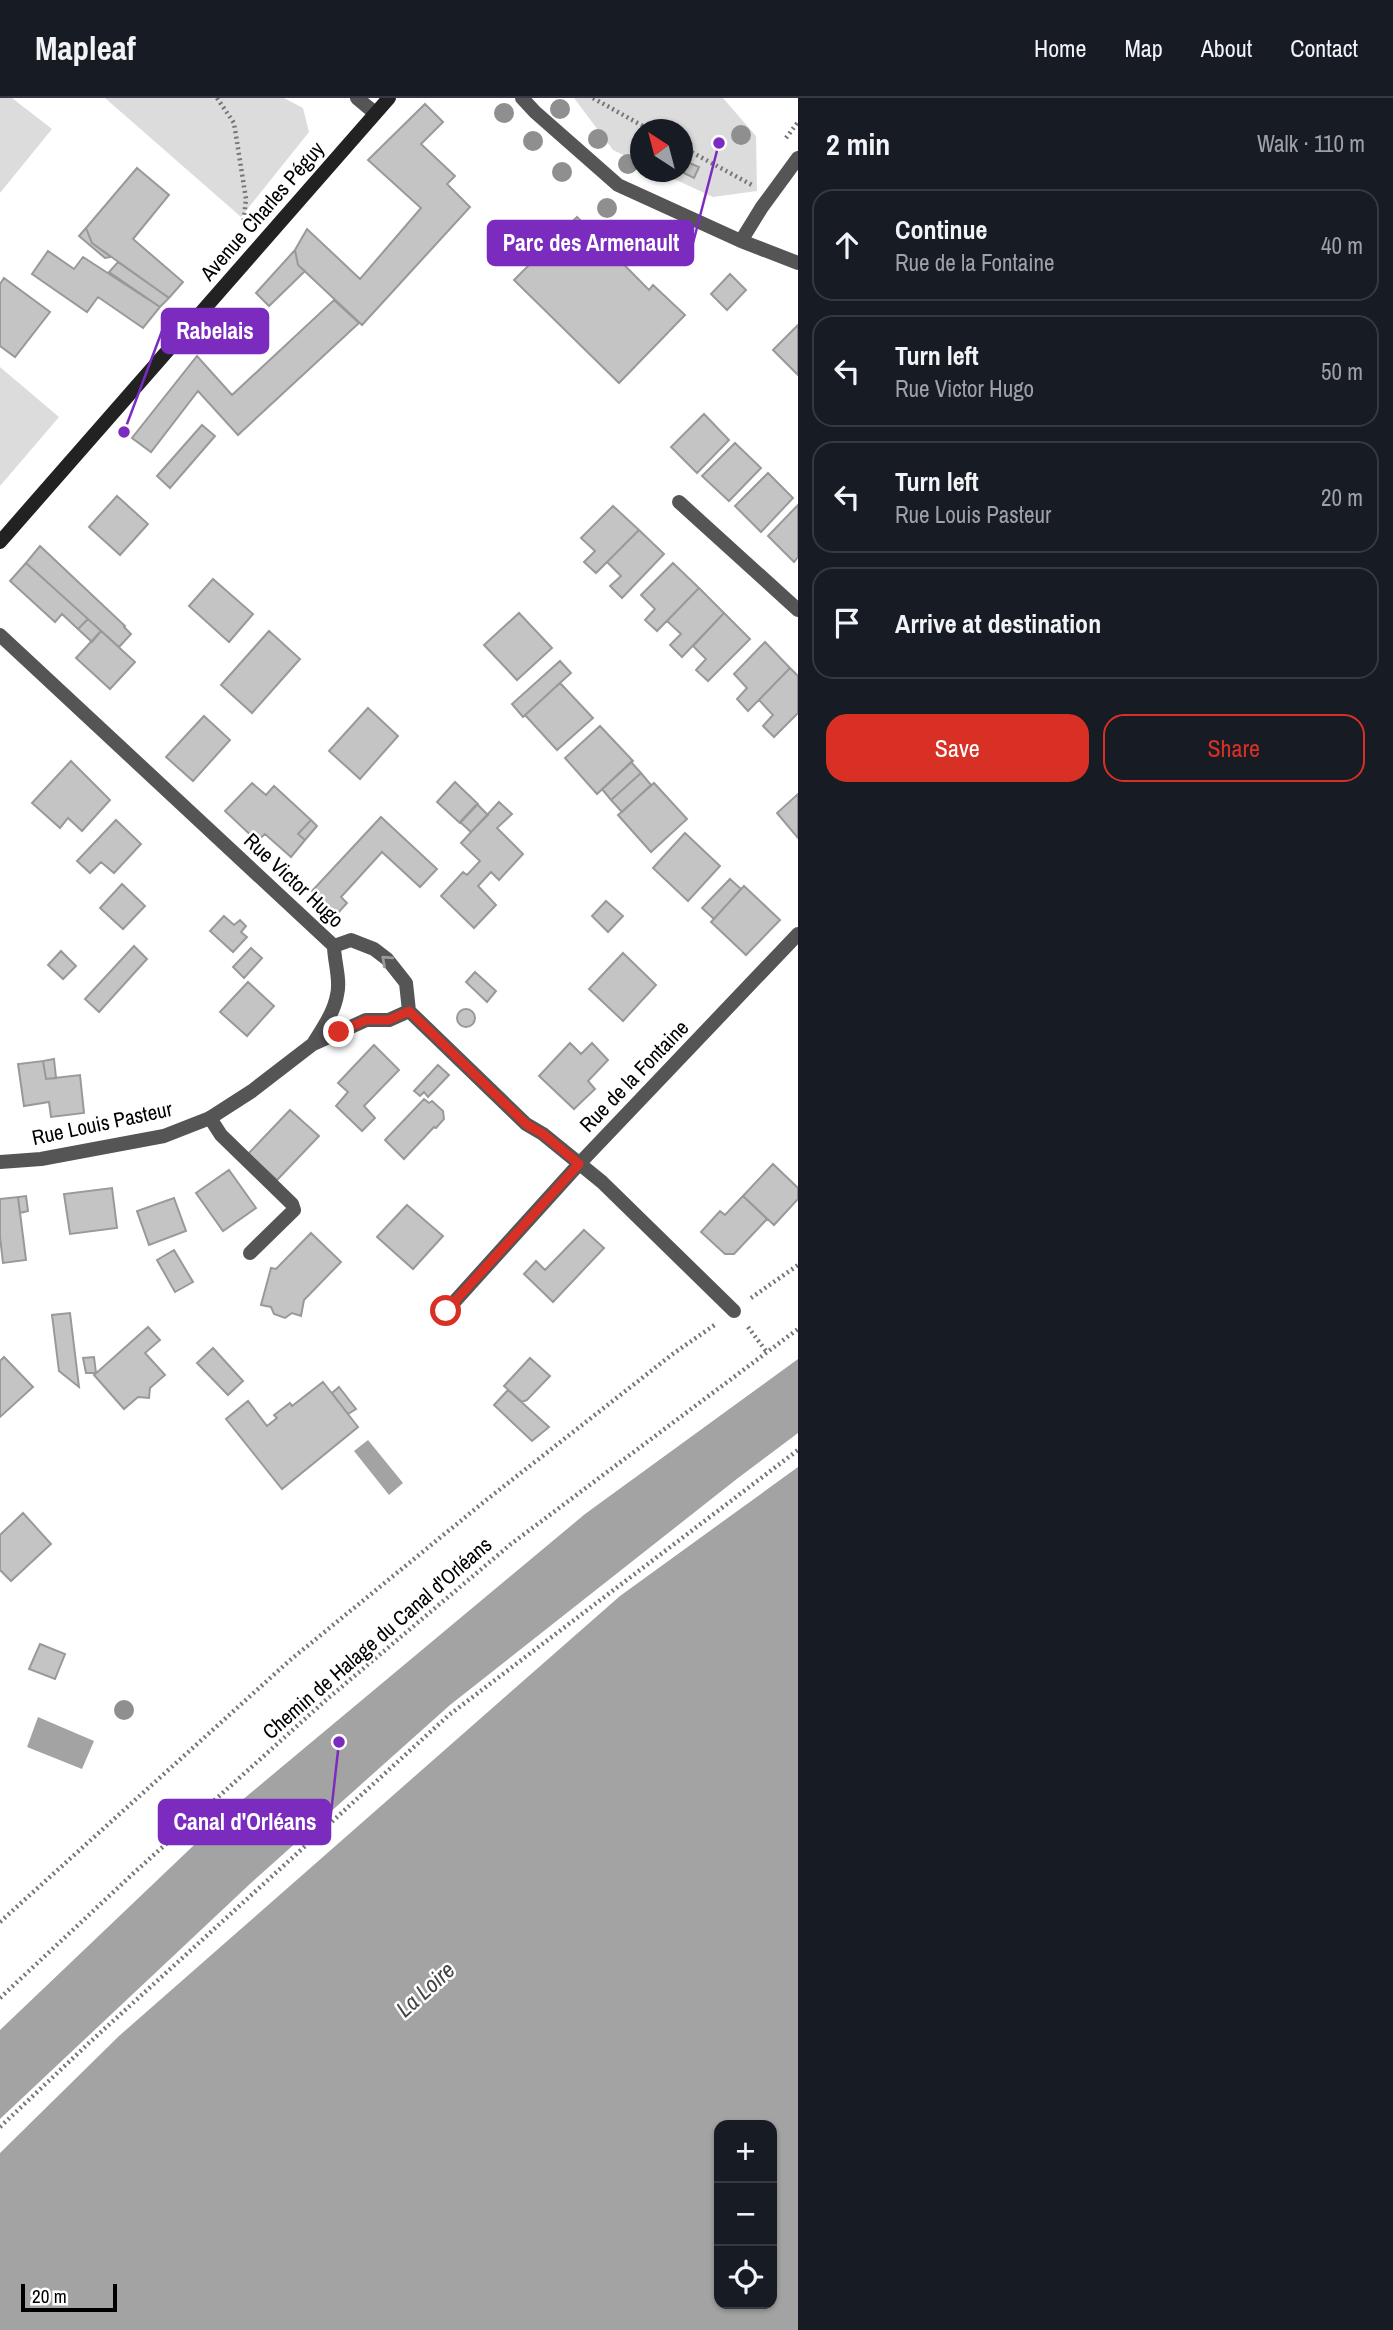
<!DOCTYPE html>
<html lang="en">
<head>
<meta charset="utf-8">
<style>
  :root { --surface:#171b24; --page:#242831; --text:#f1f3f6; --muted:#9ea1a6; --line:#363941; --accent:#d93025 }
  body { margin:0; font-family:"Archivo Narrow",sans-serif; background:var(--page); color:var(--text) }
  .controls { position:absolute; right:21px; bottom:21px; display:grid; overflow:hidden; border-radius:14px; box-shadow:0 2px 5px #0004 }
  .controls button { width:63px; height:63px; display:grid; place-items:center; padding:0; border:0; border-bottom:2px solid var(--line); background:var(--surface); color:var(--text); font:35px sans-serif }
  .compass { position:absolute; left:630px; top:21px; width:63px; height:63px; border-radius:50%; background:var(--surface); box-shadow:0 2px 5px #0004; rotate:324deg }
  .scale { position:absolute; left:21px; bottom:18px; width:96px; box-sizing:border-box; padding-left:7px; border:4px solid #000; border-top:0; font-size:19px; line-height:24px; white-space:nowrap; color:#000; -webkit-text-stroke:5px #fff; paint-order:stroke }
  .stop { position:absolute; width:21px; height:21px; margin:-16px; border:5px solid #d93025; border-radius:50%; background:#fff }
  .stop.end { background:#d93025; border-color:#fff; box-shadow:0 2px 7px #0008 }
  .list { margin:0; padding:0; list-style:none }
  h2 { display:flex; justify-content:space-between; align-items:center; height:91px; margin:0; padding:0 28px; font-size:30px }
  h2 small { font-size:23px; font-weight:400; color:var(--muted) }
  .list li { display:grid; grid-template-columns:46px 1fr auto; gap:21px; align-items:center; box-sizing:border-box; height:112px; margin:0 14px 14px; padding:0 14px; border:2px solid var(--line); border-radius:21px }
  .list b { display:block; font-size:26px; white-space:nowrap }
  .list p { margin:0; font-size:23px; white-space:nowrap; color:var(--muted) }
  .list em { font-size:23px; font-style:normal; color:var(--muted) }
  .actions { display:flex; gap:14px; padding:21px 28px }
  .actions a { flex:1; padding:16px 0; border:2px solid var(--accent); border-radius:21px; text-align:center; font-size:24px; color:var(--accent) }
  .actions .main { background:var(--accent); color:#fff }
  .icon { flex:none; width:38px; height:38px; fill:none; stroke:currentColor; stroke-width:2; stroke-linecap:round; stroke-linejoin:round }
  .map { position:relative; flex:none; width:798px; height:2232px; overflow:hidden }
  header { display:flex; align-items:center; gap:42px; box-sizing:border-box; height:98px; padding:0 35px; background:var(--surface); border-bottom:2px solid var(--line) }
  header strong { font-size:33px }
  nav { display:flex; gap:38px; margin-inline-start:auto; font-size:24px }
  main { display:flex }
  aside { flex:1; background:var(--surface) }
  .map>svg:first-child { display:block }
  .green { fill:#dcdcdc }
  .water { fill:#a3a3a3; fill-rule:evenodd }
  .building { fill:#c4c4c4; stroke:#999; stroke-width:2 }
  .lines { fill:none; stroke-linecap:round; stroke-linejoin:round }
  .path { stroke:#777; stroke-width:4.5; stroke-dasharray:2 3.5; stroke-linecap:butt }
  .service { stroke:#555; stroke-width:14 }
  .minor { stroke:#555; stroke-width:14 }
  .secondary { stroke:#222; stroke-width:14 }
  .tree { fill:#8f8f8f }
  .oneway { stroke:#999 }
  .route { stroke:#d93025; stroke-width:9 }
  .labels { text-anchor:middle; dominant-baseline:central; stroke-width:5; stroke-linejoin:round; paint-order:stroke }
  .street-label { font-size:21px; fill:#000; stroke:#fff }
  .water-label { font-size:23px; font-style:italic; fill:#444; stroke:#fff }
  .leader { fill:none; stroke:#7b2cbf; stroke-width:2.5 }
  .callout-dot { fill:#7b2cbf; stroke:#fff; stroke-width:2.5 }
  .callout { fill:#7b2cbf; stroke:#7b2cbf; stroke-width:2.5 }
  .callout-label { font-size:23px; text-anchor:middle; font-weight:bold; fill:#fff }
</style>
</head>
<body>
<header>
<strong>Mapleaf</strong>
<nav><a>Home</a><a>Map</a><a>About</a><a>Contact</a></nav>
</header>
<main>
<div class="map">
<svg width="798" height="2232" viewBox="0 0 798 2232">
  <rect width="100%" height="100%" fill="#fff"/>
  <path class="green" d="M0,0H12L52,31L0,95Z
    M105,0H284L303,10L309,34L241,119Z
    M574,0H723L756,38L757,93L713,99L659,74H682V32H640V65L613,52Z
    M0,269L59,319L0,388Z"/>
  <path class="water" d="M798,1261V1335L738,1380L450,1607L252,1784L0,2021V1932L235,1708L585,1416Z
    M368,1342L403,1385L389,1397L354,1353Z
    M798,1369V2232H0V2055L119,1938L620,1498ZM772,2027V2206H719V2027Z
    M38,1619L94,1643L82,1671L27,1649Z"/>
  <path class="building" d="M425,6L443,24L421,46L455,78L447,86L470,109L362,227L298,167L295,152L307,131L360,181L421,110L368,62Z
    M687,64L699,69L694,80L682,74Z
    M137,70L169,97L133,141L183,184L169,200L92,145L86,130Z
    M577,119L649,192L653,187L685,217L619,285L514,182Z
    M86,130L92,145L111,159L105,160L79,138Z
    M295,152L298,167L305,173L269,208L256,195Z
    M48,153L74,171L83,159L160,209L143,230L98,199L87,214L32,176Z
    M118,164L169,200L160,209L109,174Z
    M730,176L746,192L727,212L711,196Z
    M4,180L50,214L15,259L0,248V186Z
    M334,202L359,225L238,337L198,293L151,354L132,340L197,258L232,297Z
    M798,227V277L773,252Z
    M704,316L729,342L697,375L671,349Z
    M202,327L215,338L170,390L157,378Z
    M735,345L761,370L729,403L702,378Z
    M768,375L793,400L761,434L735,408Z
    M117,398L148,426L120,457L89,429Z
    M798,407V459L794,464L768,438Z
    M613,408L639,432L596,475L584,464L595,453L581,440Z
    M639,432L664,456L622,500L610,488L621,478L607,464Z
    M40,448L125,528L124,529L131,536L119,549L26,465Z
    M26,465L88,521L78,531L62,516L55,524L10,483Z
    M673,465L699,490L657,533L645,522L655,511L641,497Z
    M213,481L253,516L229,544L189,508Z
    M699,490L724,515L682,559L670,547L681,536L667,523Z
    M519,515L552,550L517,582L484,547Z
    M724,515L750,541L708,583L696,572L706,561L693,548Z
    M88,521L101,533L92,544L78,531Z
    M101,533L135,564L110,591L76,560Z
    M269,533L300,561L252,615L221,587Z
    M765,544L790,570L748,613L737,601L747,590L734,576Z
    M560,563L571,575L523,619L512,606Z
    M790,570L798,578V615L774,639L763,628L773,617L759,602Z
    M560,585L593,620L557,652L525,617Z
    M368,610L398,638L360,681L329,653Z
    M204,618L230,642L193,683L166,659Z
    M600,628L633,663L597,696L565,660Z
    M71,663L110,702L82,733L68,720L60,730L32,705Z
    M631,664L641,675L611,702L602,691Z
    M641,675L651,687L622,714L611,702Z
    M455,684L478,706L460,725L437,704Z
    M252,685L266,697L274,688L311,722L298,736L305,742L291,759L265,736L257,743L225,713Z
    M654,685L687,721L651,754L618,717Z
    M798,696V740L777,715Z
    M499,704L512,716L497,730L523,756L499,782L491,774L478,788L496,807L474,830L441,798L463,774L467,777L480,763L461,745Z
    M477,706L488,717L471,734L460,724Z
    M381,719L437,771L420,789L382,754L341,799L347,805L336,817L312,793Z
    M116,722L141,746L114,775L101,764L90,775L77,763Z
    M311,722L317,728L305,742L298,736Z
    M685,735L720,768L688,803L653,770Z
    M730,781L741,791L714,821L702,810Z
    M122,786L145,808L123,831L100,810Z
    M744,788L780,822L746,857L711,824Z
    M606,803L623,818L608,834L592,818Z
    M224,818L234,827L240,822L246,828L241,834L247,839L233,854L210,833Z
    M134,848L147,861L99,914L85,901Z
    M251,850L262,860L244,880L233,869Z
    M61,853L76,868L63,881L48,867Z
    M623,855L656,887L623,923L589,891Z
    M475,874L496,893L487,904L466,884Z
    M248,884L274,908L247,938L220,914Z
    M457 920a9 9 0 1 1 18 0a9 9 0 1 1-18 0Z
    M570,945L581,956L592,945L608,962L588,983L595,991L574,1011L539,978Z
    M374,947L399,972L364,1008L375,1020L362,1033L336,1008L348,994L338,985Z
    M54,961L56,980L46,981L43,963Z
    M43,963L46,981L80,977L84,1015L51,1019L49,1004L24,1008L18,966Z
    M438,967L449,977L428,999L424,994L420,998L414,993Z
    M424,1001L429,1005L432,1003L443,1013L444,1021L436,1030L434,1029L404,1061L385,1042Z
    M290,1012L319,1038L277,1082L248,1056Z
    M773,1066L798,1090V1101L774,1127L743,1098Z
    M229,1072L256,1110L223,1133L196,1095Z
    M112,1090L117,1130L70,1136L64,1096Z
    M26,1098L28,1113L20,1115L18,1099Z
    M743,1098L767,1121L734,1156H725L701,1134L720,1113L725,1117Z
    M18,1099L26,1162L3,1165L0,1139V1101Z
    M174,1100L186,1133L149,1147L137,1113Z
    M407,1107L443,1138L413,1171L377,1139Z
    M584,1132L604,1150L553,1204L524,1176L536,1163L545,1172Z
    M311,1135L341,1164L304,1202L301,1218L292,1215L285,1220L274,1216L271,1209L261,1207L271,1170L276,1171Z
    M174,1152L193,1184L175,1194L157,1162Z
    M70,1215L79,1289L59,1273L52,1217Z
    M148,1229L160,1242L145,1255L165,1277L150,1290L149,1300L138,1299L124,1311L94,1277Z
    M213,1250L243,1283L228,1297L197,1265Z
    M4,1259L33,1289L0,1319V1263Z
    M94,1259L96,1275H86L83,1260Z
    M530,1260L550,1278L527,1302L522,1304L504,1288Z
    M323,1284L358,1329L282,1391L226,1321L248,1303L267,1328L277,1320L274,1317L290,1305L292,1308Z
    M339,1289L356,1311L348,1316L332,1295Z
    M508,1292L549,1329L532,1343L494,1307Z
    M23,1415L51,1446L11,1483L0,1472V1437Z
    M40,1546L65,1556L55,1581L29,1571Z"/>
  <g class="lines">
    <path class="path" d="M217,0L234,25L246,101L243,129
      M593,0L650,32
      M786,40L798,24
      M682,49L752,87
      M751,1200L798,1167
      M748,1229L766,1253
      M0,1824L289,1563L485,1403L674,1255L716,1226
      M0,1900L137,1772L326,1602L511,1446L798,1231
      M0,2029L89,1945L449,1617L798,1352"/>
    <path class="service" d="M210,1020L221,1037L292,1106L294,1112L250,1155"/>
    <path class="minor" d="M357,0L375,15
      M522,0L535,14L618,87L741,143L798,165
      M741,143L762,109L798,60
      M679,404L798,512
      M0,537L334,848
      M334,848L351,842L374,851L387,861L406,885L409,913L526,1026L543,1036L602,1084L734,1213
      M313,946C322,931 334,915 337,897C341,882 334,863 334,848
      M0,1064L41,1061L164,1038L210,1020L252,993L313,946L366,922H389L409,913
      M446,1213L579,1066L798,836"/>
    <path class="secondary" d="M0,444L389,0"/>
  </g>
  <g class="tree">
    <circle cx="560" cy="11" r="10"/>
    <circle cx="504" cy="15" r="10"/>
    <circle cx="741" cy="37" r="10"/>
    <circle cx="598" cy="41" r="10"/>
    <circle cx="533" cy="43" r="10"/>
    <circle cx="628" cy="66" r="10"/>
    <circle cx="562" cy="74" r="10"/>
    <circle cx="607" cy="110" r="10"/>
    <circle cx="648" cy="132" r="10"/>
    <circle cx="124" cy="1612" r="10"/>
  </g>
  <defs><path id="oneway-chevron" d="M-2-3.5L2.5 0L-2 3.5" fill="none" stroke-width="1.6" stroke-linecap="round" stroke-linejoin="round" transform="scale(1.75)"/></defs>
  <use class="oneway" href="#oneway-chevron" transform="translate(386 862) rotate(-138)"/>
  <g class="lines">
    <path class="route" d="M339,934L366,922H389L409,913L526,1026L543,1036L579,1066L446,1213"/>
  </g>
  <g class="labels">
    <g class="street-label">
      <text transform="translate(262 113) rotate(-49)">Avenue Charles Péguy</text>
      <text transform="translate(294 782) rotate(43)">Rue Victor Hugo</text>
      <text transform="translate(634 978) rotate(-46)">Rue de la Fontaine</text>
      <text transform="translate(102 1025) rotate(-12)">Rue Louis Pasteur</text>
      <text transform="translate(377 1540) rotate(-41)">Chemin de Halage du Canal d'Orléans</text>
    </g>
    <g class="water-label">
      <text transform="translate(425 1891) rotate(-42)">La Loire</text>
    </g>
  </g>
  <path class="leader" d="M719 45L693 145M124 334L162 233M339 1644L330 1724"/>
  <g class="callout-dot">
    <circle cx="719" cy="45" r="7"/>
    <circle cx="124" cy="334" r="7"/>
    <circle cx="339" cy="1644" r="7"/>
  </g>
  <g class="callout">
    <rect x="488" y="123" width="205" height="44" rx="7"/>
    <rect x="162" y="211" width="106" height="44" rx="7"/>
    <rect x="159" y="1702" width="171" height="44" rx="7"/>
  </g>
  <g class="callout-label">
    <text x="591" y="153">Parc des Armenault</text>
    <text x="215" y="241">Rabelais</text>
    <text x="245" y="1732">Canal d'Orléans</text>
  </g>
</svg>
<div class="controls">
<button>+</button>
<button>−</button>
<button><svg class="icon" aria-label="locate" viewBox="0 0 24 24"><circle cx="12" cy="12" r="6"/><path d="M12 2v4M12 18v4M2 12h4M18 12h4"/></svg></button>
</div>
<svg class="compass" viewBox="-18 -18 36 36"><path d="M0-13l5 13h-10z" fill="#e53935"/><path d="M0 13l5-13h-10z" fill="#9ea1a6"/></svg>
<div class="scale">20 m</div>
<div class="stop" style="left:446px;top:1213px"></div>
<div class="stop end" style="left:339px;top:934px"></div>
</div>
<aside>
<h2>2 min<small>Walk · 110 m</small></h2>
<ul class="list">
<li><svg class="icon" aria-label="ahead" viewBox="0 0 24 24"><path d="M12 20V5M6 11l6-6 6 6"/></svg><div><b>Continue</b><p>Rue de la Fontaine</p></div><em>40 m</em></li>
<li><svg class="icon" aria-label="left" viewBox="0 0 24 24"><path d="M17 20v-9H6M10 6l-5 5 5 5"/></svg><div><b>Turn left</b><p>Rue Victor Hugo</p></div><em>50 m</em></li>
<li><svg class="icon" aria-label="left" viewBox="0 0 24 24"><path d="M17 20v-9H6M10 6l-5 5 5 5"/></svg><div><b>Turn left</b><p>Rue Louis Pasteur</p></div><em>20 m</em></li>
<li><svg class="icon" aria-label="arrive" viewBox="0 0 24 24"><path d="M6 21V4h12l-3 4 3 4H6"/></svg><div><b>Arrive at destination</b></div></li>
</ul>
<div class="actions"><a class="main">Save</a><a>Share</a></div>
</aside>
</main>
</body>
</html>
